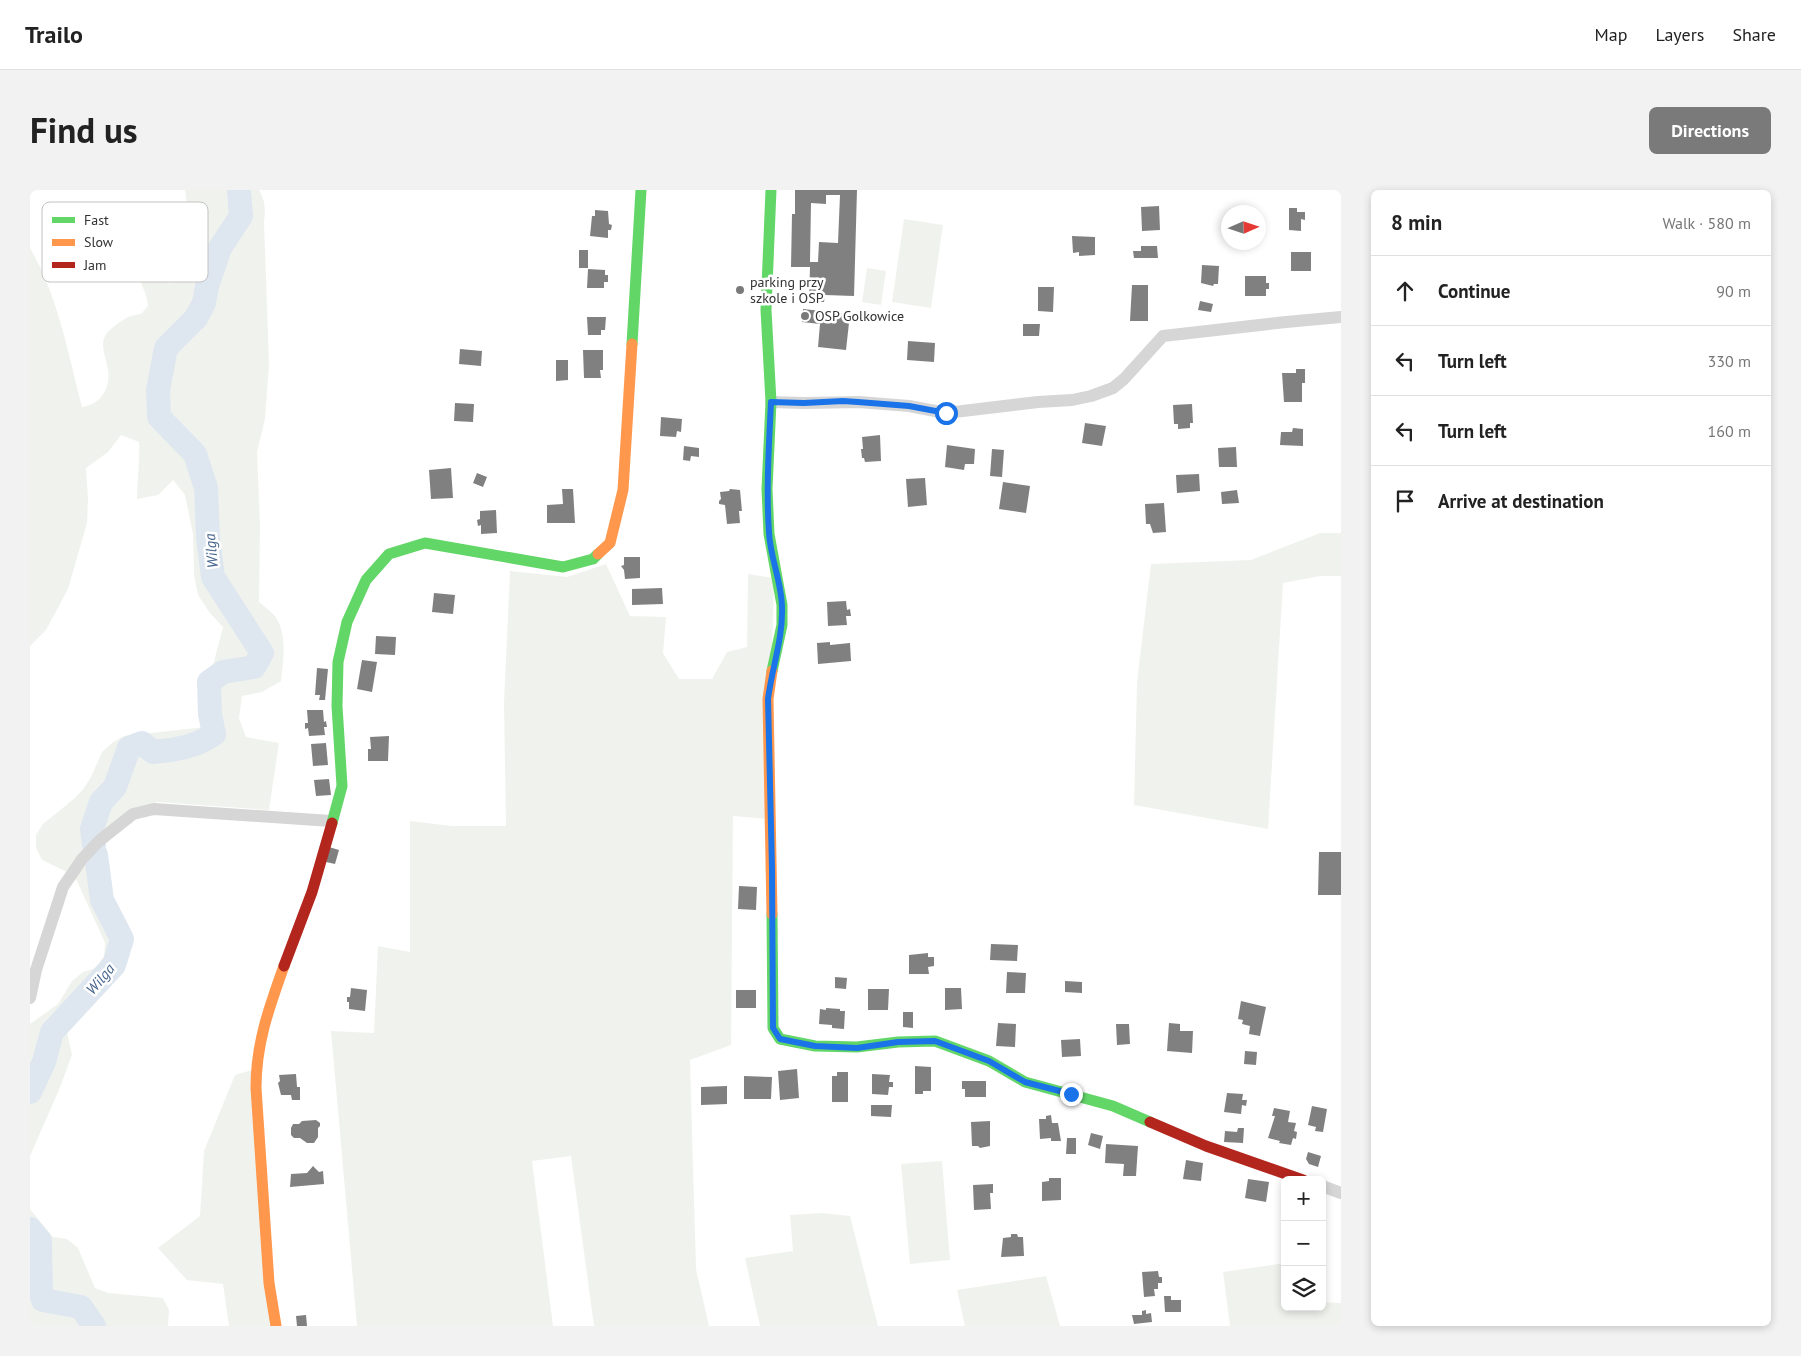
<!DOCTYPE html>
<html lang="en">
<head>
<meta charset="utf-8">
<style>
  :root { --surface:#fff; --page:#f2f2f2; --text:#222; --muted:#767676; --line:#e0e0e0; --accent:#7a7a7a }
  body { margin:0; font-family:"PT Sans",sans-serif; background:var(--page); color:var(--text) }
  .controls { position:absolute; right:15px; bottom:15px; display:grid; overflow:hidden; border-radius:8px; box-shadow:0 2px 8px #0003 }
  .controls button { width:45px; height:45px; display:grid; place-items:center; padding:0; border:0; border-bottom:1px solid var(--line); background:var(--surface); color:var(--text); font:25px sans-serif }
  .compass { position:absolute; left:1191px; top:15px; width:45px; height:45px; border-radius:50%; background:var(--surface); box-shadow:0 2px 8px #0003; rotate:87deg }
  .stop { position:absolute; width:15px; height:15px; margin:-11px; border:4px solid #1a73e8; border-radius:50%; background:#fff }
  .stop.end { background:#1a73e8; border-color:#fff; box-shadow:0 1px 5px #0008 }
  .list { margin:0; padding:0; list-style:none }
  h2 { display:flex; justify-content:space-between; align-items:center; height:65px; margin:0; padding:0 20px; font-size:21px }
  h2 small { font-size:16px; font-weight:400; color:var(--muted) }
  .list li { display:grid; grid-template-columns:32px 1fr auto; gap:15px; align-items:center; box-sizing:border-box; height:70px; padding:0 20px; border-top:1px solid var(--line) }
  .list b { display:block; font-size:19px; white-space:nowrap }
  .list em { font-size:16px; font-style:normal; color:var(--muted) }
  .icon { flex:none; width:28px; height:28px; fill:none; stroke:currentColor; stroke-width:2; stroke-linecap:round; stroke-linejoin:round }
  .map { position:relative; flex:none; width:1311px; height:1136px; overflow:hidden; border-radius:8px }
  header { display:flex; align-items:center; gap:30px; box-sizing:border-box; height:70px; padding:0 25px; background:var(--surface); border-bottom:1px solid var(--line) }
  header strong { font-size:24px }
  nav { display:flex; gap:28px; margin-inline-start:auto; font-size:18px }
  .intro { display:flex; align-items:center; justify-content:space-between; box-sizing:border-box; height:120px; padding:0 30px }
  h1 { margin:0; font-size:35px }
  .button { padding:12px 22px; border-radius:8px; background:var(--accent); color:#fff; font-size:18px; font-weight:700 }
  main { display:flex; gap:30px; padding:0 30px }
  aside { flex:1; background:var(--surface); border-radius:8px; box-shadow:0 2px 8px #0003 }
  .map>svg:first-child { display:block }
  .green { fill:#f0f3ed }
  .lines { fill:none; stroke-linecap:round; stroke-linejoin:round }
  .river { stroke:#dee6f0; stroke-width:24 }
  .building { fill:#808080; fill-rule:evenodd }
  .street { stroke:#d6d6d6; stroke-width:12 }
  .fast { stroke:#63d668; stroke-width:11 }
  .slow { stroke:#ff974d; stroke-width:11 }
  .jam { stroke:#b3261e; stroke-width:11 }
  .route { stroke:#1a73e8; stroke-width:6 }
  .poi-dot { fill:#7a7a7a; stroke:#fff; stroke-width:2 }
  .labels { text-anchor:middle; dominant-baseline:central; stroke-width:5; stroke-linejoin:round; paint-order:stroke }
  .poi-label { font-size:14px; fill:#323232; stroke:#fff; text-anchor:start }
  .water-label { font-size:15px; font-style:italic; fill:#46648d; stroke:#fff }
  .key { fill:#fff; stroke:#c2c2c2; stroke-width:1 }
  .key-label { font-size:14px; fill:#323232 }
</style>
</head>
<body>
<header>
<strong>Trailo</strong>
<nav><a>Map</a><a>Layers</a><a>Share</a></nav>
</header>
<div class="intro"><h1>Find us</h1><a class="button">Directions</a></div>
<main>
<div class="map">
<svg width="1311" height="1136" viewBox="0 0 1311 1136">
  <rect width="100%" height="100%" fill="#fff"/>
  <path class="green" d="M155,0H229C235,10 236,19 234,31L239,173L235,229L227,262L230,335L229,412C234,416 239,420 244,425C258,441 253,472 251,491L232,502L212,506L209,528L216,547L249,553L239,620L127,612L113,618L97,621L57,655L71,667L79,707L102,751L99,767L89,781L76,791L46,822L37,842L42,865L29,900L0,966V834L28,814L42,791L53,782L66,778L74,766L75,753L47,691L37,682L12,670L6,658V645L13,634L45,608L54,598L61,587L72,562L82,553L94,546L175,537L178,494L193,437L179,422L168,405L164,385L163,344L155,305L143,290L128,305L107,309C107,290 110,271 109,252L91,245L78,262L56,278L58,310L57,333L38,399L16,440L0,456V58C28,106 38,163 52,217C62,215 68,212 74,203C87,180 67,162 75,146C78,140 85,136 90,132C97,127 101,125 111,124L118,116C117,101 108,91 105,76L116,73L139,93L149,89L154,68L162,60Z
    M874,29L913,35L901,118L862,112Z
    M837,78L856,81L851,115L832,112Z
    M1290,343H1311V386H1290L1253,393L1238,639L1104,615L1107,492L1121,374L1221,370Z
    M576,374L600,426L636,427L633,463L649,489H682L697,462L717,457L718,384L744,388L738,629L703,626L701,855L660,870L666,1079L679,1136H564L541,966L502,971L523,1136H327L301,841L344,843L348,756L380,762V631L422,636H476L474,512L480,381L537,387Z
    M222,880L242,1136H199L193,1094L157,1090L128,1058L170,1026L174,961L205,885Z
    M912,971L920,1070L880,1074L871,974Z
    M0,1019L23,1047L37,1049L48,1058L65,1098L78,1103L133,1108L139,1120L138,1136H0Z
    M793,1023L820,1026L848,1136H730L715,1068L763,1061L760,1025Z
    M1255,1073V1117H1292V1112L1311,1113V1136H1200L1193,1082Z
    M1016,1086L1030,1136H935L927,1100Z"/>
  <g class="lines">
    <path class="river" d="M64,654L62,639L71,612L85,597L99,558L112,553L123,562C145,560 166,557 184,544L180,524L179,492L193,482L224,477L232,463L183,387L178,347L176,298L165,264L129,227L128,200L136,158L166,128L174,113L177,96L190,58L211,26L209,0
      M0,902L14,872L22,842L84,775L92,749L72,710L66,665
      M0,1039L10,1051L11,1104L13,1110L51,1117L64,1136"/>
  </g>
  <path class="building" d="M765,0H827L824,106L795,105L794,112L779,111L780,77H761L762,24H765ZM796,5H810L808,53L789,52L788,72H780L781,13L796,14Z
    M1129,16L1130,40L1112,41L1111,17Z
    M1259,18H1267V22H1275V30L1271,29V41L1259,40Z
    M565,20L578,21L579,34L582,35L581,40H578V48L560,46L562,26H565Z
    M1042,46L1065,47V65L1049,66V62L1043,63Z
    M1111,56H1127L1128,68H1104L1103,61H1111Z
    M549,60H558V78H549Z
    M1261,62H1281V81H1261Z
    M1172,75L1189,76L1188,94H1184L1183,96L1171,93Z
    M558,79L575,80V85H578V92H574V98H557Z
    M1215,86H1236V93H1239V99H1236V106H1215Z
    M1102,95H1118V131H1100Z
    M1008,97H1024L1023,122L1008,121Z
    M1170,111L1183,114L1181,122L1168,120Z
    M773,119L820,124L816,160L788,157L790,134L772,132Z
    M557,127H576L575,140H571V145H558Z
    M993,134H1010L1009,146H993Z
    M878,151L905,153L904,172L877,170Z
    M430,159L452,161L451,176L429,174Z
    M553,160H573V180H570L571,188H554Z
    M526,170H538V190L526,191Z
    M1266,179H1275V193H1272V212H1254L1252,183H1266Z
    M425,213L444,214L443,232L424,231Z
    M1162,214L1163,233H1160V238L1148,239V234H1144L1143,215Z
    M631,227L652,229L651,242L647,241L646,247L630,246Z
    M1055,233L1076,236L1072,256L1052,253Z
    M1263,238L1273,239V256L1250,255L1251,242H1262Z
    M850,245L851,271L835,272L834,268H832L831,259H833L832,247Z
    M917,255L945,259L944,274H935L934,280L915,277Z
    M654,256L669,258V267L661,266L660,271L653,270Z
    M1206,257L1207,277H1189L1188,258Z
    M962,259L974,260L972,287L960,286Z
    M421,278L423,308L401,309L399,280Z
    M447,283L457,287L453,297L443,293Z
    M1169,284L1170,301L1147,303L1146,285Z
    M895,288L897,315L878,317L876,289Z
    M973,292L1000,296L996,323L969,319Z
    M532,299H543L545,333H517V315L533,314Z
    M700,299L710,300L712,321H709L710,333L697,334L695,315L689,314V311L691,309L690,302L699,301Z
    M1207,300L1209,313L1192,314L1191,302Z
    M1134,313L1136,342L1123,343L1120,334H1116L1115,314Z
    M466,320L467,343L451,344V335L448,336L447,330L450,329V321Z
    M594,367H610V388L595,389L594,380L591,376L594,375Z
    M632,398L633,414L602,415V399Z
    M404,403L425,405L423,424L402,422Z
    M816,411L817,420L820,419L821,426H816L817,435L798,436L797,412Z
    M346,446L366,447L365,465L345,464Z
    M800,452V455L820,453L821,471L788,474L787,453Z
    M332,470L347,472L342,502L327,499Z
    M287,478L298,479L295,510H289L290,505H285Z
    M277,520H293L294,532L296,531L297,537H294L295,545L279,546L278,538L275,539V533H278Z
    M359,546L358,571H338V559H341L340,547Z
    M296,553L298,575L283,576L281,554Z
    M299,589L301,605L286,606L284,590Z
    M299,657L309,660L305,674L296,672Z
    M1289,662H1311V705H1288Z
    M709,696L727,697L726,720L708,719Z
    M961,754L988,755L987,771L960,770Z
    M898,763V767H904V776L898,777L899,784H879V765Z
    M977,782L996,783L995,803H976Z
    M805,787L817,788L816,799L805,798Z
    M1035,791L1052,792V803L1035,802Z
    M321,798L337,800L335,821L319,819V812H317V807H320Z
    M915,798H931L932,819L915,820Z
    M838,799H859L858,820H838Z
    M706,800H726V818H706Z
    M1211,811L1236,817L1230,846L1219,844L1220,836L1212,834L1213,830L1208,829Z
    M796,818L810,819V821H815L814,839L802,838V835L789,834L790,819L796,820Z
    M873,822H883V838L873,837Z
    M968,833L986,834L985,857L966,856Z
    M1139,833L1150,834V841H1163L1162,863L1137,861Z
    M1086,834H1099L1100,854L1087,855Z
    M1050,849L1051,866L1032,867L1031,850Z
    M1215,861L1227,862L1226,875L1214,874Z
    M885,876L901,877V901H893V904H885Z
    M767,879L769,908L750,910L748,881Z
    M807,882H818V912H802V886H807Z
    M266,884L267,897H270V910H262L261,905H251L248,893L250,891L249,885Z
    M842,884L860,885L859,892H863V897H859L858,905L842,904Z
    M714,886L742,887L741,909H714Z
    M932,891H956V907H935V899H932Z
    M697,896V914L671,915V897Z
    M1197,903L1213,904L1212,910H1217L1216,916L1212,915L1211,924L1194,922Z
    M841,915H862L861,927L841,926Z
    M1282,916L1297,919L1293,942L1285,941L1286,937L1278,935Z
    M1244,918L1260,921L1258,932L1266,933L1264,941L1267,942L1266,949L1263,948L1261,955L1249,953L1250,951L1238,948L1245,926H1242Z
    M1021,925L1022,933H1028L1031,951H1021V948L1010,949L1009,929H1016V926Z
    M286,930L290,933V936L288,938V947L284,953H277L270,948H264L261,945V938L263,934H269L272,931Z
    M960,931V956L950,958L948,956H942L941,932Z
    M1208,938H1214L1213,953L1194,952L1195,941L1207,942Z
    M1061,943L1073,946L1070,959L1058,955Z
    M1037,948H1046V964H1036Z
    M1076,954L1108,956L1106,986H1093L1094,974L1075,973Z
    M1278,962L1291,966L1288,977L1279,974L1276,969Z
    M1156,970L1173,973L1171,991L1153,989Z
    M283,976L289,982L293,981L294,994L260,997L261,984L277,983Z
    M1019,988H1031V1010L1012,1011V992L1019,991Z
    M1218,989L1239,992L1236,1012L1215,1008Z
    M963,994V1003H960L961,1019L944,1020L943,995Z
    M981,1044H987L988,1047H993L994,1066L971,1067L973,1048L981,1047Z
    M1128,1081L1129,1087H1132V1093H1128V1099H1124L1125,1106L1114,1107L1112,1082Z
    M1134,1106H1141V1110H1151V1122H1135Z
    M1116,1120V1124L1121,1123L1122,1132L1104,1134L1102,1125H1112V1121Z
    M276,1125L277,1136H267L266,1126Z"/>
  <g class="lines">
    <path class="street" d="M741,212L774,213L829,212L879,216L916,223L1008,212L1042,210L1061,206L1083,198L1094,189L1133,146L1256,132L1311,127
      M0,808L6,780L33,697L52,669L69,651L103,624L124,619L301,631
      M1292,996L1311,1003"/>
    <path class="fast" d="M741,0L736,120L741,212L737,299L739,344L752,415V435L742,481
      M602,154L611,0
      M302,633L312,596L307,516L308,472L317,432L336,390L359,364L395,353L533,377L563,369L568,364
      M742,724L743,838L750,849L785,856L827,857L868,852L905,851L959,871L995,892L1083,916L1120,932"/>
    <path class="slow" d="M568,364L580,353L593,300L602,154
      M742,481L738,509L742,724
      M246,1136L239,1093L226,898C226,853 239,818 254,776"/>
    <path class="jam" d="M254,776L282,702L302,633
      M1120,932L1176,956L1273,990"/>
  </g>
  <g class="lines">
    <path class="route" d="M916,223L879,216L828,212L813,211L774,213L741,212C739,255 736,299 739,342C740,368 752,392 752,418C753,448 742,478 738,509L742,679L743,838L750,849L785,856L827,858L868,852L905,851L959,871L995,892L1041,904"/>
  </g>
  <g class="poi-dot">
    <circle cx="710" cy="100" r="5"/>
    <circle cx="775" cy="126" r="5"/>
  </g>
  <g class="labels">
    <g class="poi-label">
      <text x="720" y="92">parking przy<tspan x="720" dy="16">szkole i OSP</tspan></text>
      <text x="785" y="126">OSP Golkowice</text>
    </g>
    <g class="water-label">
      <text transform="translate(181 361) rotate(-95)">Wilga</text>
      <text transform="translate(70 789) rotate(-50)">Wilga</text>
    </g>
  </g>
  <rect x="12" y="12" width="166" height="80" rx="8" class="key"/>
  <rect x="22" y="27" width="23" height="6" fill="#63d668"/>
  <rect x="22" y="49" width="23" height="7" fill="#ff974d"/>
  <rect x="22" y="72" width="23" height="6" fill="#b3261e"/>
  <g class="key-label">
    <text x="54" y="35">Fast</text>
    <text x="54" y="57">Slow</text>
    <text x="54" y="80">Jam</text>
  </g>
</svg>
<div class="controls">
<button>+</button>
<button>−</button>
<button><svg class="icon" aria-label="layers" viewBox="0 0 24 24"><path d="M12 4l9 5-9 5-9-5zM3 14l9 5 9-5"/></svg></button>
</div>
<svg class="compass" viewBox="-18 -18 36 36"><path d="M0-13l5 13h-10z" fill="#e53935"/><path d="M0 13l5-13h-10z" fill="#767676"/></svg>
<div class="stop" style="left:916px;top:223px"></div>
<div class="stop end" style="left:1041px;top:904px"></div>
</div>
<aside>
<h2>8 min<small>Walk · 580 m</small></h2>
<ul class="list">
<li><svg class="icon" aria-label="ahead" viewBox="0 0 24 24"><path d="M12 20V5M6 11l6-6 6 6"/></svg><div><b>Continue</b></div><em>90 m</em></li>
<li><svg class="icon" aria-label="left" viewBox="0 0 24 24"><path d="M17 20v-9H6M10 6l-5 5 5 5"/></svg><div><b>Turn left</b></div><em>330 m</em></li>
<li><svg class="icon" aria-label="left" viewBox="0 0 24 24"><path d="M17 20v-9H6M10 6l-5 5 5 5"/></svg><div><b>Turn left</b></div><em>160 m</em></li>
<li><svg class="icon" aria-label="arrive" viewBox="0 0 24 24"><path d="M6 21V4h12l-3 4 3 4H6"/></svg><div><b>Arrive at destination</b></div></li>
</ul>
</aside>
</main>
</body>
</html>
